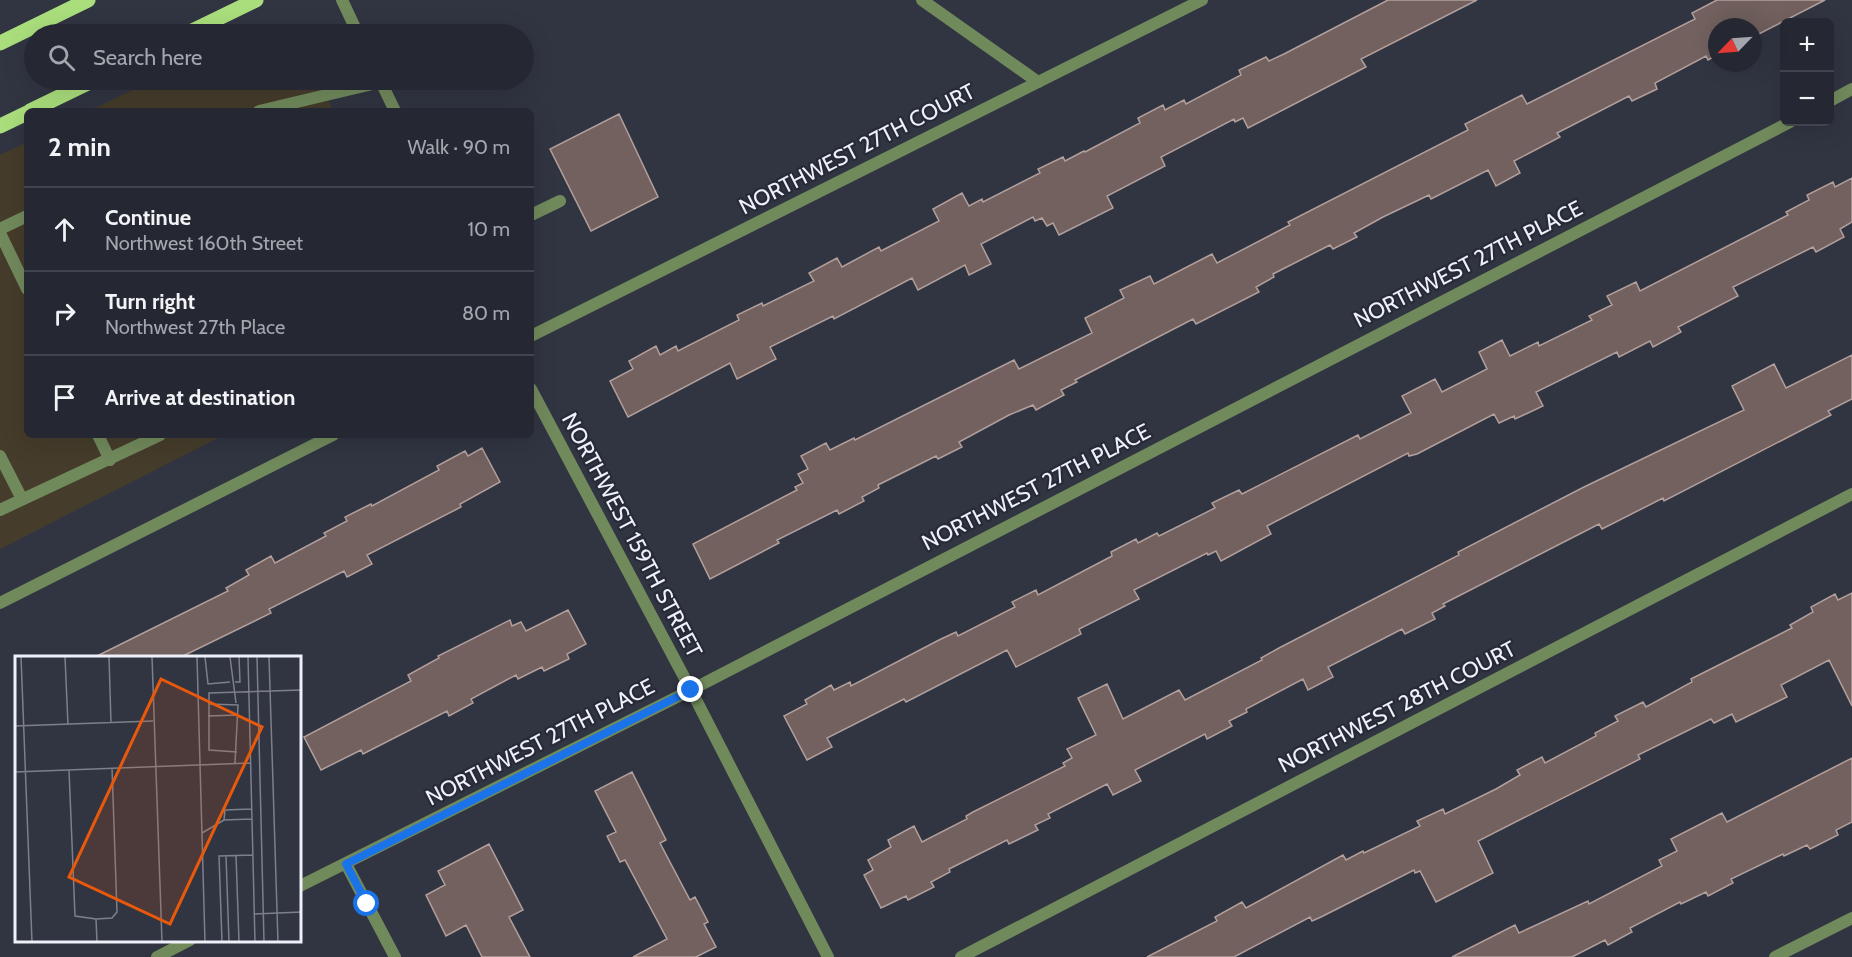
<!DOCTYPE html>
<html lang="en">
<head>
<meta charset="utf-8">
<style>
  :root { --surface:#252832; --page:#31343e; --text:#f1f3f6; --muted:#a3a6ac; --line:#42444d }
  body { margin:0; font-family:Cabin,sans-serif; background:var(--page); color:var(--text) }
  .controls { position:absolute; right:18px; top:18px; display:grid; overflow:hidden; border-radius:9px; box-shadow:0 6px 24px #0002 }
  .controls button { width:54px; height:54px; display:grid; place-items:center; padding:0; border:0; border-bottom:2px solid var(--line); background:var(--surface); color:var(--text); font:30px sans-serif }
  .compass { position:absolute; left:1708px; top:18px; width:54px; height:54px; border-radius:50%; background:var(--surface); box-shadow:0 6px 24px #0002; rotate:245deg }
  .stop { position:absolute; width:18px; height:18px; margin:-14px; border:4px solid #1a73e8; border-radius:50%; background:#fff }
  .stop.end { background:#1a73e8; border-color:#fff; box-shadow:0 2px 6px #0008 }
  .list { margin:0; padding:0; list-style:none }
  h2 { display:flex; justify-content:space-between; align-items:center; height:78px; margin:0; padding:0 24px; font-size:26px }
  h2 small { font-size:20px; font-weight:400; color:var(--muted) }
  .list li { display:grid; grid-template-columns:39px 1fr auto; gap:18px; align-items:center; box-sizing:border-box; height:84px; padding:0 24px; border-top:2px solid var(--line) }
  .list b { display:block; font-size:22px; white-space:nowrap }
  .list p { margin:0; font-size:20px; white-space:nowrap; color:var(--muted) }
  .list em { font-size:20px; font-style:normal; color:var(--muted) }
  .icon { flex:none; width:33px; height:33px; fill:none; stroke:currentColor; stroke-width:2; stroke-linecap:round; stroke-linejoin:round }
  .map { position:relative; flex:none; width:1852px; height:957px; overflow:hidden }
  .search { position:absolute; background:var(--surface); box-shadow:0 6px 24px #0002; left:24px; top:24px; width:510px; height:66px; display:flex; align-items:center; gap:15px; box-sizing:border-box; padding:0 21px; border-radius:33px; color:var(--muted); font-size:22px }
  .panel { position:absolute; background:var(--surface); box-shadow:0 6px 24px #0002; left:24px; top:108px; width:510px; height:330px; border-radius:9px }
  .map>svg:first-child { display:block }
  .commercial { fill:#453c2b }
  .building { fill:#72615e; stroke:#b3a09d; stroke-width:1.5 }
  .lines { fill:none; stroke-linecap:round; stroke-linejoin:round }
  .lane { stroke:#718a5c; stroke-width:12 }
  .street { stroke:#718a5c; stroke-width:12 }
  .primary { stroke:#aade7c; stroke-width:15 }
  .route { stroke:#1a73e8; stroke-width:8 }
  .labels { text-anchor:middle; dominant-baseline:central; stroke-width:4.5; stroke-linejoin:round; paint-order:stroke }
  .street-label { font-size:22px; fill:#eef1f9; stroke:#272b37 }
  .inset-road { fill:none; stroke:#7d808b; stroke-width:1.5 }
  .view { fill:#e8590c; fill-opacity:0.15; stroke:#e8590c; stroke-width:3 }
  .inset-edge { fill:none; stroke:#eef1f9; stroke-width:3 }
</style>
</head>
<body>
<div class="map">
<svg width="1852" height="957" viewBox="0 0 1852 957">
  <rect width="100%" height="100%" fill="#313542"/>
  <path class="commercial" d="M153,80H317L334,111H89Z
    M27,142V435H224L0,549V155Z"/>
  <path class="building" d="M1388,0H1477L1361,59L1366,67L1248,128L1243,118L1235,122L1234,119L1161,157L1165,166L1107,196L1113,208L1059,235L1053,223L1047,226L1042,218L1035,221L1033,217L981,244L991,264L969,275L965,265L918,290L912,278L834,319L833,316L770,347L776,359L737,379L730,363L628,417L610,381L633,369L629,361L656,346L660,355L676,346L678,351L739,320L737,315L762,303L763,306L814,281L809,273L837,258L842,267L879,247L881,251L939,221L933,209L962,193L969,206L982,199L983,202L1040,173L1038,169L1063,157L1065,161L1084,151L1085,152L1140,123L1138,118L1163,105L1165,110L1184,100L1186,104L1241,75L1239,70L1266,57L1269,61L1284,54Z
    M1717,0H1825L1753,37V27H1717V55L1708,60L1706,56L1655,83L1657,89L1632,101L1629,96L1557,133L1560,137L1514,161L1520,173L1496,186L1488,170L1431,199L1429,195L1383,217L1354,233L1357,237L1333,249L1330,245L1273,274L1274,277L1256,287L1259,292L1196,324L1193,319L1075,380L1077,382L1061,390L1064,395L1036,410L1033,405L1009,415L959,442L962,447L938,459L936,456L878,485L879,488L862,497L864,501L839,514L837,510L777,540L779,543L710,579L693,544L797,490L795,487L803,483L798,474L808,469L801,456L826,443L830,450L854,438L855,440L1014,360L1019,369L1092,333L1085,318L1124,298L1120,290L1150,276L1154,284L1212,254L1217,263L1290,225L1288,222L1468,130L1465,124L1522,95L1527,104L1695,19L1692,13Z
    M619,114L658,197L591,231L550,149Z
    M1852,178V222L1840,229L1844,237L1816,252L1813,247L1733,287L1738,296L1678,327L1681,332L1653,347L1650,341L1619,357L1617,352L1536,392L1543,406L1515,419L1514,416L1499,423L1494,414L1417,454L1409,456L1408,453L1267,526L1271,534L1221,561L1216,551L1208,555L1207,553L1134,590L1139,599L1079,629L1081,634L1016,667L1007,650L906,702L904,699L827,738L832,747L807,760L784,716L807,704L805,700L831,685L834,690L850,682L851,686L939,640L956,632L958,636L1015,607L1012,602L1036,590L1038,595L1112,556L1111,552L1136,539L1138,543L1157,533L1159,536L1215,508L1212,503L1239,490L1242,494L1358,435L1360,439L1411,413L1402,396L1435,379L1442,392L1487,369L1479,352L1502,340L1510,356L1538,342L1539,346L1592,320L1589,316L1612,305L1607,296L1636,282L1640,291L1788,215L1786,212L1809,200L1807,195L1833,182L1835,187Z
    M1852,355V399L1828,411L1831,415L1664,501L1663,498L1602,529L1599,524L1443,604L1445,606L1432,613L1435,619L1405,634L1402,629L1328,667L1333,677L1308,690L1303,679L1246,709L1247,712L1229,721L1232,726L1207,739L1205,734L1135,770L1141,781L1113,795L1107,784L1048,814L1050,818L1035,825L1038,830L1009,844L1007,840L949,869L950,872L931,882L934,887L908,900L906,896L881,908L864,875L873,870L868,860L891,847L888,840L914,826L922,842L967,819L966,816L973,812L1065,766L1063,763L1072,758L1067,749L1096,735L1078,698L1107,684L1123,719L1179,690L1185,700L1262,660L1261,658L1279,648L1459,555L1458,552L1584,487L1744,410L1732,386L1774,364L1786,388Z
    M482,448L500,482L460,504L461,507L367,555L372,564L347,577L344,571L269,609L271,613L181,657H95L228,591L226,588L249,575L246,570L271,556L275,563L326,536L324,533L347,521L345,517L371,504L372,506L439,470L437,466L465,451L468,456Z
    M1852,593V706L1829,660L1781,685L1787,697L1736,722L1732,714L1714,723L1711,719L1638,755L1640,759L1478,841L1493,873L1436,902L1420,871L1415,873L1414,870L1321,917L1312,921L1310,917L1234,957H1147L1217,921L1215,917L1242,902L1246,908L1343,855L1346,860L1363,851L1364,853L1420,826L1417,821L1443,809L1445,814L1496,789L1520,775L1517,770L1542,757L1545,763L1596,736L1595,733L1618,721L1615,716L1643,702L1646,707L1692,682L1691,679L1792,628L1790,625L1813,612L1811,607L1835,594L1838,600Z
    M568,610L586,644L567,654L569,659L544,671L542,667L518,679L516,675L471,699L473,703L449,716L447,711L363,754L361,750L321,770L304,737L411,681L408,675L439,658L438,656L510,620L512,626L521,622L526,631Z
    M1852,758V822L1836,830L1838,835L1810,849L1807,845L1784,856L1783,854L1731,879L1733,883L1708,896L1706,892L1681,904L1680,902L1630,928L1632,932L1608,945L1605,940L1572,957H1452L1515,925L1519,933L1588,901L1589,904L1662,866L1659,860L1677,851L1671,839L1722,813L1727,822Z
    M632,772L666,840L660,843L690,900L695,897L708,922L704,924L716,947L696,957H633L667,939L625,860L620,862L607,836L616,832L595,791Z
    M489,844L523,910L509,917L530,957H482L466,925L446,936L426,895L445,885L438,871Z"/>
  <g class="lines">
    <path class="lane" d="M922,0L1038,82
      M259,111L381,82
      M531,215L560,201
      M0,229L27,216
      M0,233L27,289
      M98,435L110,460
      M0,456L22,499
      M0,510L160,435"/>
    <path class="street" d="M342,0L358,34
      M380,80L395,111
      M1830,101L1852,89
      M531,336L1202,0
      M531,389L691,690L828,957
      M0,603L333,435
      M346,864L395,957
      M300,886L691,690L1790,122
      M157,957L190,940
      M961,957L1852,494
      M1775,957L1852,918"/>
    <path class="primary" d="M186,34L256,0
      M0,43L88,0
      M30,111L94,80
      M0,126L27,113"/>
  </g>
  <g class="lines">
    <path class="route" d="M367,904L346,864L691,690"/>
  </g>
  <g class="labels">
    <g class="street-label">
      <text transform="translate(857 149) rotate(-27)">NORTHWEST 27TH COURT</text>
      <text transform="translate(1468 264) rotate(-27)">NORTHWEST 27TH PLACE</text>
      <text transform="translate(1036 487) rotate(-27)">NORTHWEST 27TH PLACE</text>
      <text transform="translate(632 535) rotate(62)">NORTHWEST 159TH STREET</text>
      <text transform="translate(1397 707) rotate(-27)">NORTHWEST 28TH COURT</text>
      <text transform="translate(540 742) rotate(-27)">NORTHWEST 27TH PLACE</text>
    </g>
  </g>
  <g transform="translate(15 656)">
    <rect width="286" height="286" fill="#313542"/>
    <path class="inset-road" d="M6,1L17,286M50,1L53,69M94,1L96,67M137,1L147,286M182,1L190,286M190,1L193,28L215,26M215,1L221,47M233,1L240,286M242,1L249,286M254,1L263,286M220,26H225L224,1M193,48L223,49L220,107M193,60L223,59M0,70L138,65M222,96L194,94V37L287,34M54,114L60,260L81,263L97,262L102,256L97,112M0,116L235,107M236,153L210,154L209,164L237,163M187,177L209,164M221,199L224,286M211,200L214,286M239,258L287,256M81,263L82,286M207,286L204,200L238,199"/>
    <path class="view" d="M146,23L247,71L155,268L54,221Z"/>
    <rect width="286" height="286" class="inset-edge"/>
  </g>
</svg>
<div class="controls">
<button>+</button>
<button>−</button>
</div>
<svg class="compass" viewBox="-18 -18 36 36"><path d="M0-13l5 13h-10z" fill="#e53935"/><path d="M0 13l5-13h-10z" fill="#a3a6ac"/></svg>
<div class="stop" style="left:367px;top:904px"></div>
<div class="stop end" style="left:691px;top:690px"></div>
<div class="search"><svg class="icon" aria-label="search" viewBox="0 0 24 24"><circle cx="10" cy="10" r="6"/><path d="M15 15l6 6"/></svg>Search here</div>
<section class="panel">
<h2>2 min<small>Walk · 90 m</small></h2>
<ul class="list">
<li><svg class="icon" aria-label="ahead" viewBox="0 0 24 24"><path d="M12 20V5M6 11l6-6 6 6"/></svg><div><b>Continue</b><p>Northwest 160th Street</p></div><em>10 m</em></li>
<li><svg class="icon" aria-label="right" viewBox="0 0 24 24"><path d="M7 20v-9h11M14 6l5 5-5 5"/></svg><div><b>Turn right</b><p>Northwest 27th Place</p></div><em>80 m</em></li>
<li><svg class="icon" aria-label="arrive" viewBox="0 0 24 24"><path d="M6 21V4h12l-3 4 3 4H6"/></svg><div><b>Arrive at destination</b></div></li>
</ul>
</section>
</div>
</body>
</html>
